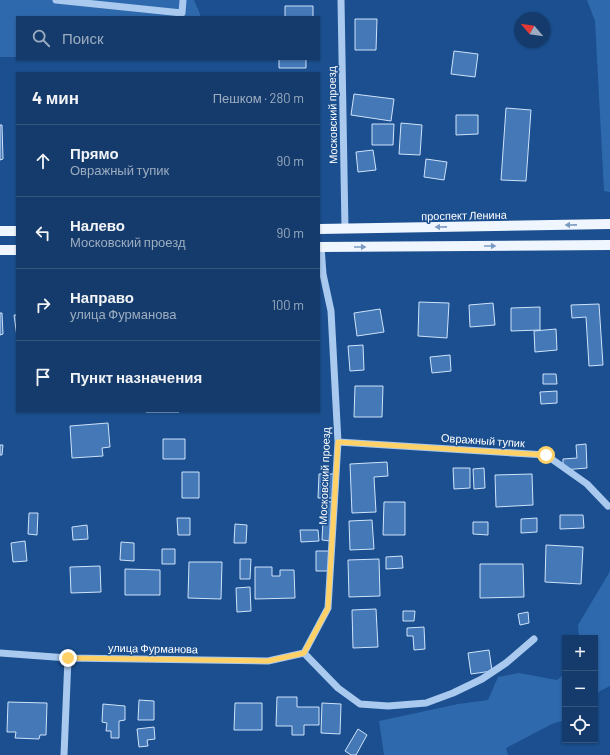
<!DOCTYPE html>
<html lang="ru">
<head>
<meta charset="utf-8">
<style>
  :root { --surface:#143b6b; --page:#1d4271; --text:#f1f3f6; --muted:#9dadc1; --line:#33557e }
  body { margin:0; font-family:Barlow,sans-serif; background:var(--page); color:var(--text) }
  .controls { position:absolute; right:12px; bottom:12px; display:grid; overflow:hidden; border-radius:0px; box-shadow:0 1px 3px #0004 }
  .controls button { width:36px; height:36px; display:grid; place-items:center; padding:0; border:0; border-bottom:1px solid var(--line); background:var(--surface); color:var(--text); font:20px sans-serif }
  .compass { position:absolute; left:514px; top:12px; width:36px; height:36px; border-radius:50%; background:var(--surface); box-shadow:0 1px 3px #0004; rotate:299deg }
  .stop { position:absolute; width:12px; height:12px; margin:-9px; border:3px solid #ffd166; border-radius:50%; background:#fff }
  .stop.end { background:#ffd166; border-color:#fff; box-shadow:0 1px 4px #0008 }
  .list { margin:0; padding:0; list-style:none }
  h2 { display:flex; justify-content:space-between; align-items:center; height:52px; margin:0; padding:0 16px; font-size:17px }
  h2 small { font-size:13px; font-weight:400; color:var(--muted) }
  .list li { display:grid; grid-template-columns:26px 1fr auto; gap:12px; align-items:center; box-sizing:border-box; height:72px; padding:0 16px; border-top:1px solid var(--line) }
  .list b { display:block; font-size:15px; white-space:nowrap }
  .list p { margin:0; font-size:13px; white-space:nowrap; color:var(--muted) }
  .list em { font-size:13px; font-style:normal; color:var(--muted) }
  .icon { flex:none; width:22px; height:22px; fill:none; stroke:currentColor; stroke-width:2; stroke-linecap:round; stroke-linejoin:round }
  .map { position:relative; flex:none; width:610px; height:755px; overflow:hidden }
  .search { position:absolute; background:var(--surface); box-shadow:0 1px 3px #0004; left:16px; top:16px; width:304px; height:44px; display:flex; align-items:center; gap:10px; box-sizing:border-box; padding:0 14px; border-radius:0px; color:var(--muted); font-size:15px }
  .panel { position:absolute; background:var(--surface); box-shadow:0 1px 3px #0004; left:16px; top:72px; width:304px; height:340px; border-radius:0px }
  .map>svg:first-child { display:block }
  .green { fill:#2e69ad }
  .building { fill:#4478b7; stroke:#cfe3fa }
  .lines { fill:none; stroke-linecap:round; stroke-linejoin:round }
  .minor { stroke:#a9c9ee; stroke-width:7 }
  .major { stroke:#f0f6ff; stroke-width:10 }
  .oneway { fill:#7b9ac1 }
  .route { stroke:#ffd166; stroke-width:5 }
  .labels { text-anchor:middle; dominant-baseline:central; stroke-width:3; stroke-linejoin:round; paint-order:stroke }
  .street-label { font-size:11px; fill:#fff; stroke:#1b4f8f }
</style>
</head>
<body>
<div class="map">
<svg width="610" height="755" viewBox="0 0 610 755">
  <rect width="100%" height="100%" fill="#1b4f8f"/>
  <path class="green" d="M0,0H194L200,14V17H17V57H0Z
    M587,0H610V192L604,191L595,21Z
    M610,569V686L600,691L595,698V638H579L578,625L609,573Z
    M519,673L557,680L565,673V720L552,724L506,748L508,755H384L379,721L458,704L488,700L498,677Z"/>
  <path class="building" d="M285,6H313V17H285Z
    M355,19H377L376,50H355Z
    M454,51L478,54L475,77L451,74Z
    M279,59H306V68H279Z
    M354,94L394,99L391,121L351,115Z
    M506,108L531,110L526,181L501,180Z
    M456,115H478V134L456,135Z
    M401,123L422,125L420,155L399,154Z
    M372,124H394L393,145H372Z
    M0,125H2L3,159L0,160Z
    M373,150L376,170L358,172L356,152Z
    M426,159L447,162L444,180L424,177Z
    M419,302L449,303L447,338L418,336Z
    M493,303L495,325L470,327L469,305Z
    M599,304L603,365L589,366L586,317L572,318L571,305Z
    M540,307V330L511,331V308Z
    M380,309L384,332L357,336L354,313Z
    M0,313H2L3,334L0,335Z
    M14,315H17V337Z
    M556,329L557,350L535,352L534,331Z
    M363,345L364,370L350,371L348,346Z
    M450,355L451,371L432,373L430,357Z
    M543,374H556L557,384H543Z
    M355,386H383L382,417H354Z
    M557,391V403L541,404L540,392Z
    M146,411H179V412H146Z
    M108,423L110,447L102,448L103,456L72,458L70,426Z
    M163,439H185V459H163Z
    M586,444L587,468L563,470V459L577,458L576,445Z
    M0,445H3L2,455H0Z
    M387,462L388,476L374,477L376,512L352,513L350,464Z
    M453,468H470V488L454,489Z
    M484,468L485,488L474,489L473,469Z
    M182,472H199V498H182Z
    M319,474H334L333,498H318Z
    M532,474L533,505L496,507L495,475Z
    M324,501L332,502L330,541L322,540Z
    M384,502H405V535H383Z
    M29,513H38L37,535L28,534Z
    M560,515H583L584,528L560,529Z
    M177,518H190V535H178Z
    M537,518V532L521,533V519Z
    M372,520L374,549L350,550L349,521Z
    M473,522H488V535L473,534Z
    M235,524L247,525L246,543H234Z
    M87,525L88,539L73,540L72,527Z
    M300,530H318L319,541L301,542Z
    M25,541L27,561L13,562L11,543Z
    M121,542L134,543V561L120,560Z
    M546,545L583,547L581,584L545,582Z
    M162,549H175V564H162Z
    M316,551H329V571H316Z
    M402,556L403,568L386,569V557Z
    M240,559H251L250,579H240Z
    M379,559L380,596L349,597L348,560Z
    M189,562H222L221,599L188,598Z
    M480,564H523L524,597L480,598Z
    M100,566L101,592L71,593L70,567Z
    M255,567H272V576H280V570H294L295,598L255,599Z
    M125,569L160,570V595H125Z
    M250,587L251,611L237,612L236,588Z
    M376,609L378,647L353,648L352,610Z
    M403,611H415L414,621H403Z
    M528,612L529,623L520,625L518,614Z
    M424,627L425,649L414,650L413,636H407V628Z
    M489,650L492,671L471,674L468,653Z
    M277,697H297V707H319V725H304V735H292V726H276Z
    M139,700L154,701V720H138Z
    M8,702L47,703L46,735H40L39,739L15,738L16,732H7Z
    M235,703H262V730H234Z
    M322,703L341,704L340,734L321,733Z
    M103,704L125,706V720L119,721V738H111V731H106L107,723L102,722Z
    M154,727L155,739L147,740L148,746L139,747L137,729Z
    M358,729L367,735L356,755H351L345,751Z"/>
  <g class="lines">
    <path class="minor" d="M56,0L182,13L183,0
      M341,0L345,229
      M338,442L546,455L587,484L608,506
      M0,653L68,658L268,661L304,653
      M304,653L328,608L338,442L331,311L323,274L321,247
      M304,653L338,688L360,704L388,706L426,703L453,693L482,679L506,663L534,639
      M64,755L68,658"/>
    <path class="major" d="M319,229L610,224
      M0,231H17
      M319,247L610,245
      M0,250H17"/>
  </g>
  <defs><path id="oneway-solid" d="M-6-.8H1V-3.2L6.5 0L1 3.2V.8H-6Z"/></defs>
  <g class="oneway">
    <use href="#oneway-solid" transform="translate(571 225) rotate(179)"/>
    <use href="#oneway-solid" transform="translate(441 227) rotate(179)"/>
    <use href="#oneway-solid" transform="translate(490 246)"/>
    <use href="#oneway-solid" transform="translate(360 247)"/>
  </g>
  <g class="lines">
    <path class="route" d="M68,658L268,661L304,653L328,608L338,442L546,455"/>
  </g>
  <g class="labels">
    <g class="street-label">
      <text transform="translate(332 115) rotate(-91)">Московский проезд</text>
      <text transform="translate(464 215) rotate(-1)">проспект Ленина</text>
      <text transform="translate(483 440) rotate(4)">Овражный тупик</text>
      <text transform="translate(324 476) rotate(-88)">Московский проезд</text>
      <text transform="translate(153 648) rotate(1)">улица Фурманова</text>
    </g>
  </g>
</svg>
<div class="controls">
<button>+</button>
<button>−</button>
<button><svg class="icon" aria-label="locate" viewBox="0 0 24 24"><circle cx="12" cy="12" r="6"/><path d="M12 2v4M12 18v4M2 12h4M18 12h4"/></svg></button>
</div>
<svg class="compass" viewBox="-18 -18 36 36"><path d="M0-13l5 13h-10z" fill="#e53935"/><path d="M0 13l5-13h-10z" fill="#9dadc1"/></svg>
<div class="stop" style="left:546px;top:455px"></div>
<div class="stop end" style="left:68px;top:658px"></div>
<div class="search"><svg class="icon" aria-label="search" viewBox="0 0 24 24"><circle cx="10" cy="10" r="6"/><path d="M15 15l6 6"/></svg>Поиск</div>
<section class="panel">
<h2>4 мин<small>Пешком · 280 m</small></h2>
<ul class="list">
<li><svg class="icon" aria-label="ahead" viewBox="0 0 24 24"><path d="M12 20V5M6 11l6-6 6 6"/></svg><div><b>Прямо</b><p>Овражный тупик</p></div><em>90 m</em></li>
<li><svg class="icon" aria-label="left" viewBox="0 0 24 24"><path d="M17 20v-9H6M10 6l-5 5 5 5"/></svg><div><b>Налево</b><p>Московский проезд</p></div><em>90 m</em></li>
<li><svg class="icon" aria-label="right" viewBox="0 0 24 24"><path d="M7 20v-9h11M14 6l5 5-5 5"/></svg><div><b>Направо</b><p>улица Фурманова</p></div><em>100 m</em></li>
<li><svg class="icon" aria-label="arrive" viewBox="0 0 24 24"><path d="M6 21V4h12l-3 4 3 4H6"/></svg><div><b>Пункт назначения</b></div></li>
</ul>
</section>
</div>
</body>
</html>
